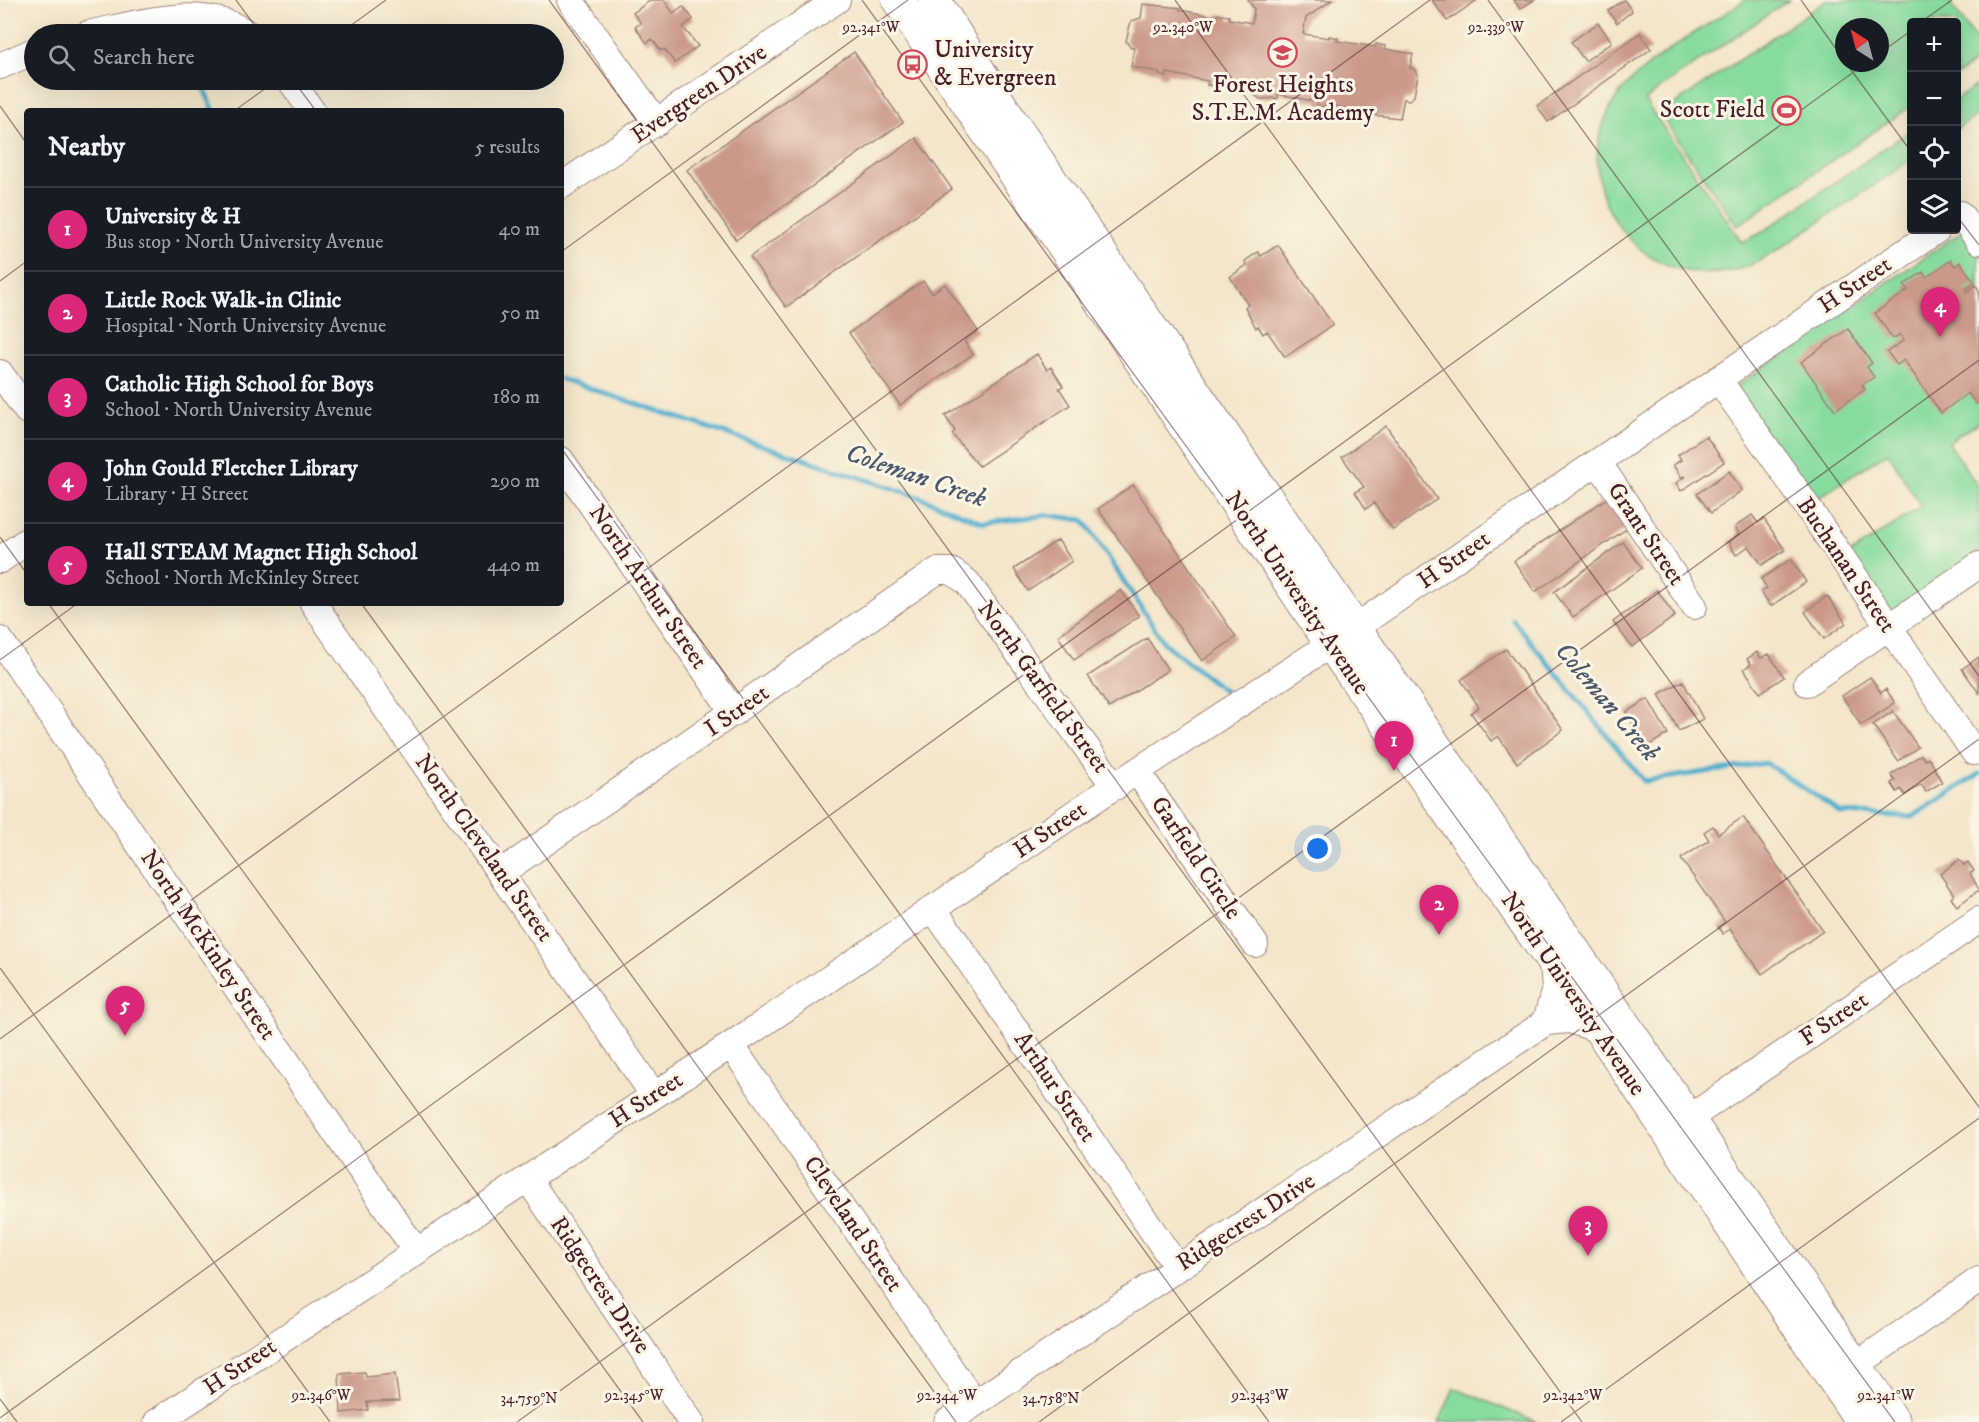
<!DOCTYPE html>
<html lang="en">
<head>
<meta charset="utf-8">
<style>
  :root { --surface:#171b24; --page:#242831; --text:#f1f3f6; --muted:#9ea1a6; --line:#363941; --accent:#db2777 }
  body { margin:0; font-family:"IM FELL DW Pica",serif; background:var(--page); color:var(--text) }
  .controls { position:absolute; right:18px; top:18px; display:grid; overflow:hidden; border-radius:6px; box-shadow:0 6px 24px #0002 }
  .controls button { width:54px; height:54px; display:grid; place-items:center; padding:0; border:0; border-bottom:2px solid var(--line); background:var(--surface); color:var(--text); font:30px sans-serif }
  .compass { position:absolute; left:1835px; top:18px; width:54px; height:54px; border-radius:50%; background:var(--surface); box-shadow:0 6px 24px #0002; rotate:324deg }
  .you { position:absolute; left:1318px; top:849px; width:21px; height:21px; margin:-15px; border:4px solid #fff; border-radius:50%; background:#1a73e8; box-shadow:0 0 0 9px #1a73e833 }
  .badge { display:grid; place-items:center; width:39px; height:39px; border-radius:50%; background:var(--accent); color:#fff; font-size:20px; font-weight:700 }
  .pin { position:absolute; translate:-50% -50px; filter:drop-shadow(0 2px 3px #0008) }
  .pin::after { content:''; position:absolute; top:32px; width:21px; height:18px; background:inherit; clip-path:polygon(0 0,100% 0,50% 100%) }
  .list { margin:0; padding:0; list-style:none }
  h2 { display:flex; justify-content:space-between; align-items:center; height:78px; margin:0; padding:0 24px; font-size:26px }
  h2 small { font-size:20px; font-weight:400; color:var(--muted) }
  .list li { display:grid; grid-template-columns:39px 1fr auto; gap:18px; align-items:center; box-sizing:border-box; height:84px; padding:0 24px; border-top:2px solid var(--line) }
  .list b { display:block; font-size:22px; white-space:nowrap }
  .list p { margin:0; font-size:20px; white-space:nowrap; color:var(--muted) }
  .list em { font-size:20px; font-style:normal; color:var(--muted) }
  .icon { flex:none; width:33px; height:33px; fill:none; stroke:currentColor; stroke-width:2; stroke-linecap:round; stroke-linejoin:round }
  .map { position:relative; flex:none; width:1979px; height:1422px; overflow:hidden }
  .search { position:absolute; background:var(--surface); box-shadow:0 6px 24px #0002; left:24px; top:24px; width:540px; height:66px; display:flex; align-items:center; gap:15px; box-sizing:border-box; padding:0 21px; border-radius:33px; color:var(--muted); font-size:22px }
  .panel { position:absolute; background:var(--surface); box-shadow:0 6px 24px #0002; left:24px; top:108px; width:540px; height:498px; border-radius:6px }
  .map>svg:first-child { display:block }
  .green { fill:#86db9f; stroke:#687d65; stroke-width:1.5; fill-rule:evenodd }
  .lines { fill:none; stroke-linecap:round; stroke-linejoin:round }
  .stream { stroke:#4eadcd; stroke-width:5 }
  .building { fill:#ca998a }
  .minor-casing { stroke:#9e827a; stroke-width:28 }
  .major-casing { stroke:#9e827a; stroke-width:34 }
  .minor { stroke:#fff; stroke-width:26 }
  .major { stroke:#fff; stroke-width:32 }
  .ticks { fill:none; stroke:#4a1f2b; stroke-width:1.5; stroke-opacity:0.45 }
  .labels { text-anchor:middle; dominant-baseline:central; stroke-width:6; stroke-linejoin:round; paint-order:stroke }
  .poi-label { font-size:24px; fill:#4a1f2b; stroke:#fcf5e5; text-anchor:start }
  .street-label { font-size:24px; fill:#4a1f2b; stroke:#fcf5e5 }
  .water-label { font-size:26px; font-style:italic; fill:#4c586c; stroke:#fcf5e5 }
  .ticks-label { font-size:15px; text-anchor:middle; fill:#4a1f2b; stroke:#fcf5e5; stroke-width:6; stroke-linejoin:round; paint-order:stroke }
</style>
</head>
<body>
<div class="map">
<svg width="1979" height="1422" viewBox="0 0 1979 1422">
  <rect width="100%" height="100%" fill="#fcf5e5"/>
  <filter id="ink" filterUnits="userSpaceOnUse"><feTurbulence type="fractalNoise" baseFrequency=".0167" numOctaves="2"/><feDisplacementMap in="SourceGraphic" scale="12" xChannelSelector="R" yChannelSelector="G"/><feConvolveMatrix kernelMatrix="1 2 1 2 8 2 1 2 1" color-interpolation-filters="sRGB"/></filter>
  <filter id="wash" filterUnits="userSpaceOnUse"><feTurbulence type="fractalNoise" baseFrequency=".008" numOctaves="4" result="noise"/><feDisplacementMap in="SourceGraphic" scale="24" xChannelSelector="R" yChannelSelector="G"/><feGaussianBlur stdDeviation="1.35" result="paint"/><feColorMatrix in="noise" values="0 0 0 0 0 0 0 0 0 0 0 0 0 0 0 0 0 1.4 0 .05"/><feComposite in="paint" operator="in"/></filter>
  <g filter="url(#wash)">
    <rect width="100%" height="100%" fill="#f3e6ca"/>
    <path class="green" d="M1745,0H1789L1660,88L1645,101L1742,242L1759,234L1911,130V160C1878,183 1844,206 1810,228C1787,243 1765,262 1739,269C1644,296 1564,192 1611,106C1633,66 1706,27 1745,0Z
      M1827,0H1948L1979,44V59L1957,75L1956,22H1912L1911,106L1737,226L1660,114ZM1844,27H1880V63H1844Z
      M1979,84V114L1957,129V99Z
      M1964,230L1979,252V422L1948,442L1979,488V556L1889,618L1848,555L1921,507L1888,452L1812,502L1734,388Z
      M1454,1388L1537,1422H1439Z"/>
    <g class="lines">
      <path class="stream" d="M200,80L214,111
        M561,379L922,498L983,523L1047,515L1084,520L1164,643L1225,691
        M1513,620L1644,781L1766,763L1841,813L1912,817L1979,774"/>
    </g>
    <g id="blocks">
      <path class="building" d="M651,0H664L673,13L683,6L693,19L683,27L698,46L675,63L664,49L661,51L652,39L647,43L635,27L641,23L633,13Z
        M1248,0H1332L1306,18L1303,34L1329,38V36L1338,38L1337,41L1375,47L1376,44L1386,46L1385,49L1413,54L1410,68L1414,69L1418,75L1414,96L1409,100L1404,99L1400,118L1364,114L1365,112L1326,104L1325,107L1317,105L1318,102L1278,94V98L1260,99L1253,94V91L1215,83V86L1207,85L1208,81L1167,73V77L1159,75V72L1131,67L1134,48L1130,47L1126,41L1131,21L1141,18L1143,4L1181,8L1180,10L1217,17L1218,14L1229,16V19L1252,23L1254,9Z
        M1432,0H1477L1447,21Z
        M1514,0H1534L1520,9Z
        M1624,0L1632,11L1617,23L1608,11Z
        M1598,23L1612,42L1585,61L1571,42Z
        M1640,33L1651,49L1548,122L1537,106Z
        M854,52L903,122L736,240L687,170Z
        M916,138L952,189L786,307L750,257Z
        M1278,245L1333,325L1285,357L1267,331L1263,334L1258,326L1256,328L1245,307L1248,305L1230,277L1247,265L1245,261L1258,252L1261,256Z
        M1951,260L1955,266L1960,262L1975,283L1965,289L1966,292L1976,285L1979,290V402L1976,404L1968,393L1941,413L1904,360L1897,365L1887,352L1904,340L1900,334L1893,339L1875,313L1908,290L1904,285L1923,272L1926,277Z
        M923,281L932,293L945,284L978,331L964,341L973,354L900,405L849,333Z
        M1848,329L1872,363L1867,367L1874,377L1862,385L1865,389L1835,410L1801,362Z
        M1037,354L1047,370L1051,367L1063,386L1059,388L1070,405L979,466L952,434L955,431L945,416Z
        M1386,426L1437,499L1393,530L1374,503L1366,509L1355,492L1364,487L1342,457Z
        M1706,436L1724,462L1681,491L1676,483L1686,476L1681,477L1673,465L1681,460L1678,455Z
        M1729,471L1742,490L1711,513L1697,494Z
        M1133,485L1236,637L1202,661L1098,509Z
        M1609,497L1629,527L1535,592L1514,561Z
        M1752,515L1758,523L1764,519L1785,550L1762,565L1749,546L1736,555L1728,542L1739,534L1735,527Z
        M1058,540L1072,561L1028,591L1014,569Z
        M1623,542L1642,568L1573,617L1554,592Z
        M1791,559L1806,582L1771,606L1761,592L1767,588L1761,579Z
        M1121,590L1139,616L1074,660L1058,636Z
        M1657,590L1675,616L1632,647L1613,622Z
        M1827,596L1846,623L1824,639L1805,612Z
        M1147,638L1168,670L1109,708L1088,676Z
        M1506,649L1563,730L1517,763L1498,736L1491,741L1471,713L1479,707L1461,680Z
        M1757,652L1761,658L1769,654L1784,677L1760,693L1744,669L1751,664L1747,659Z
        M1979,657V693L1962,669Z
        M1870,677L1881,693L1886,689L1895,703L1861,725L1842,696Z
        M1683,681L1703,719L1679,731L1659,694Z
        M1648,699L1668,734L1646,747L1626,712Z
        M1893,711L1918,747L1898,761L1873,725Z
        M1921,755L1925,760L1929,758L1942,782L1926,792L1921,784L1905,795L1901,789L1897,792L1891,783L1895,781L1891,775Z
        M1743,817L1823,931L1762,974L1730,929L1723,934L1718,927L1725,922L1681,859L1709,840L1704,832L1713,826L1718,834Z
        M1959,860L1964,865L1968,862L1974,871L1970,873L1979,890L1957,906L1951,898L1954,895L1940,874Z
        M365,1372L366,1377L395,1374L399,1401L367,1402L368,1410L341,1413L339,1374Z"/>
    </g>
  </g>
  <g filter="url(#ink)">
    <use href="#blocks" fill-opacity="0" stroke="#9e827a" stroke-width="1.5"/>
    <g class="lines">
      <defs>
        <path id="minor" d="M570,0L657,123
          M88,34C137,24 204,2 248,34
          M0,66L34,51
          M290,80L312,111
          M561,186L837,0
          M1960,214L1979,241
          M0,373L27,411
          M1718,379L1785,474L1974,752
          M561,460L734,713
          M1598,462L1694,606
          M0,560L27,541
          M313,603L653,1094
          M0,640L416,1251
          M1807,683L1979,565
          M1137,771L1255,944
          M502,872L937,571H951L967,582L1115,787
          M933,908L1177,1267
          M1546,1022L1555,988L1553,963
          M731,1045L974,1403
          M1688,1119L1979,920
          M528,1179L691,1422
          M1856,1365L1979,1280
          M157,1422L731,1045L1137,771L1331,644L1937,230
          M947,1422L1546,1022L1569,1020L1600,1030"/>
        <path id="major" d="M898,0L1331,644L1600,1030L1862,1422
          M934,0L1011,121L1894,1422"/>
      </defs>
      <use href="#minor" class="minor-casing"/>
      <use href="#major" class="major-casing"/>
      <use href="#minor" class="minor"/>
      <use href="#major" class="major"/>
    </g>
  </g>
  <path class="ticks" d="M236,0L261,34M549,0L1582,1422M862,0L1895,1422M1175,0L1979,1107M1488,0L1979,676M1801,0L1844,60M1921,22L1952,0M339,34L386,0M1880,53L1912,30M1846,63L1912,153M293,80L316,111M0,106L27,144M234,111L277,80M1956,215L1979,245M561,252L908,0M0,281L27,261M561,448L1269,1422M0,537L27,574M48,603L643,1422M361,603L956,1422M0,660L78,603M0,968L330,1422M0,1039L1430,0M0,1399L17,1422M0,1418L1866,63M517,1422L1979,360M1039,1422L1979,739M1561,1422L1979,1118"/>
  <defs>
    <symbol id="school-ring" viewBox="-11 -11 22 22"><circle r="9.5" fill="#fcf5e5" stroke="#d1495b" stroke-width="1.5"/><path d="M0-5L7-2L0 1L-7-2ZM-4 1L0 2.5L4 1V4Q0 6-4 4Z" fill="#d1495b"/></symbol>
    <symbol id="bus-ring" viewBox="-11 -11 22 22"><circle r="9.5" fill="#fcf5e5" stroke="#d1495b" stroke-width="1.5"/><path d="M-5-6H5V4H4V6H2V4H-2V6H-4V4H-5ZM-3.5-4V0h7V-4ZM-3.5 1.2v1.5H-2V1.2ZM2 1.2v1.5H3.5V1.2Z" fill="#d1495b"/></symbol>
    <symbol id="stadium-ring" viewBox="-11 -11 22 22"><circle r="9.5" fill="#fcf5e5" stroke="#d1495b" stroke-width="1.5"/><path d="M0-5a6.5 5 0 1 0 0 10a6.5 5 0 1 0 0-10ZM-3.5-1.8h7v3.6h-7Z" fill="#d1495b"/></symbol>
  </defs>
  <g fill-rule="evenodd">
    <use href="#school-ring" x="1266" y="36" width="33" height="33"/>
    <use href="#bus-ring" x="896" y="48" width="33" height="33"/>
    <use href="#stadium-ring" x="1770" y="94" width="33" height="33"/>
  </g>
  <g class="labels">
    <g class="poi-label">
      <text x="934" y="50">University<tspan x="934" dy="28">&amp; Evergreen</tspan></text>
      <text x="1283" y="85" text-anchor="middle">Forest Heights<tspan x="1283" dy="28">S.T.E.M. Academy</tspan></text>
      <text x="1765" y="110" text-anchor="end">Scott Field</text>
    </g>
    <g class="street-label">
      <text transform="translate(699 94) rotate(-34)">Evergreen Drive</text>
      <text transform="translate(1855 285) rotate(-34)">H Street</text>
      <text transform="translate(1646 534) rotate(56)">Grant Street</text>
      <text transform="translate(1454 560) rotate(-35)">H Street</text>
      <text transform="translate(1846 565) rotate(56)">Buchanan Street</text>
      <text transform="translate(648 587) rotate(56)">North Arthur Street</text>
      <text transform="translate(1297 593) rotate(56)">North University Avenue</text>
      <text transform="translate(1043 687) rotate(54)">North Garfield Street</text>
      <text transform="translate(737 711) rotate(-35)">I Street</text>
      <text transform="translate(1050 830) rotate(-34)">H Street</text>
      <text transform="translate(484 848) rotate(55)">North Cleveland Street</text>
      <text transform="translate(1196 858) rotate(56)">Garfield Circle</text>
      <text transform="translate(208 945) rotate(56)">North McKinley Street</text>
      <text transform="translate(1573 994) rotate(56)">North University Avenue</text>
      <text transform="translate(1834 1019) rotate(-34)">F Street</text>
      <text transform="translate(1055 1087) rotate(56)">Arthur Street</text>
      <text transform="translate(646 1100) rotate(-33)">H Street</text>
      <text transform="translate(1246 1222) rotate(-33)">Ridgecrest Drive</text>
      <text transform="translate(853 1224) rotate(56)">Cleveland Street</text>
      <text transform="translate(600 1285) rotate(56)">Ridgecrest Drive</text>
      <text transform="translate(240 1367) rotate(-34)">H Street</text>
    </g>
    <g class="water-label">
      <text transform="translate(916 476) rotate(19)">Coleman Creek</text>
      <text transform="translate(1607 702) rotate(50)">Coleman Creek</text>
    </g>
  </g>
  <g class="ticks-label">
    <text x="871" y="32">92.341°W</text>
    <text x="1183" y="32">92.340°W</text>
    <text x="1496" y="32">92.339°W</text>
    <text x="321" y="1400">92.346°W</text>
    <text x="634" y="1400">92.345°W</text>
    <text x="947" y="1400">92.344°W</text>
    <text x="1260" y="1400">92.343°W</text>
    <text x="1573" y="1400">92.342°W</text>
    <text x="1886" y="1400">92.341°W</text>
    <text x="529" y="1403">34.759°N</text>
    <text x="1051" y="1403">34.758°N</text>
  </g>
</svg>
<div class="controls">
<button>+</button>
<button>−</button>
<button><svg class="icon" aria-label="locate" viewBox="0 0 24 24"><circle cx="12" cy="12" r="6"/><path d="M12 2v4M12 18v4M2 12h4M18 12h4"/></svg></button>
<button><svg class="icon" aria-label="layers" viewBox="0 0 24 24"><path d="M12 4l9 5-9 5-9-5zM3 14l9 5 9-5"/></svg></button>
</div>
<svg class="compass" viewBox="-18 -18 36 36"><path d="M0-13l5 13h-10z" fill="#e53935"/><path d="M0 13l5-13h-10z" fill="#9ea1a6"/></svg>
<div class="you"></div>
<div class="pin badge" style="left:1394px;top:771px">1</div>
<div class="pin badge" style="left:1439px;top:935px">2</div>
<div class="pin badge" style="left:1588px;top:1256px">3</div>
<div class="pin badge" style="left:1940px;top:337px">4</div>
<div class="pin badge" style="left:125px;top:1036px">5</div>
<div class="search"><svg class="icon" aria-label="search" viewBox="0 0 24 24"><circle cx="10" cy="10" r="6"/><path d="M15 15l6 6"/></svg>Search here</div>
<section class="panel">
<h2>Nearby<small>5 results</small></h2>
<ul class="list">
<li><span class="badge">1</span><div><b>University &amp; H</b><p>Bus stop · North University Avenue</p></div><em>40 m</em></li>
<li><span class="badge">2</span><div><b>Little Rock Walk-in Clinic</b><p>Hospital · North University Avenue</p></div><em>50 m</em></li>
<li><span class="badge">3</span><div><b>Catholic High School for Boys</b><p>School · North University Avenue</p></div><em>180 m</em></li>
<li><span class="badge">4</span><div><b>John Gould Fletcher Library</b><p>Library · H Street</p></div><em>290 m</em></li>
<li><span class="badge">5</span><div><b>Hall STEAM Magnet High School</b><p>School · North McKinley Street</p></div><em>440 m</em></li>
</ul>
</section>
</div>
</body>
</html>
